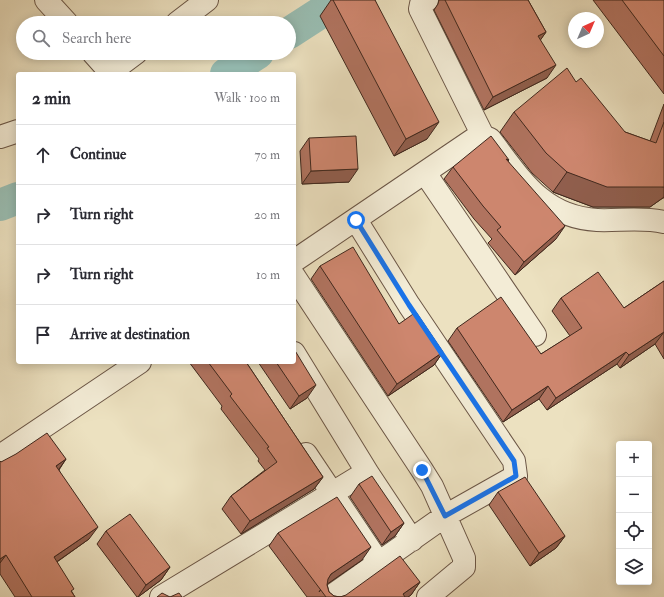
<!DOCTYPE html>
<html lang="en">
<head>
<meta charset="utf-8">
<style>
  :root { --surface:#fff; --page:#f2f2f3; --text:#2b2b33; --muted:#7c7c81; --line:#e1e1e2 }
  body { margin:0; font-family:"IM FELL Double Pica",serif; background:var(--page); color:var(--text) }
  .controls { position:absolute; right:12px; bottom:12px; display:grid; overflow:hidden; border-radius:4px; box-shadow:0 2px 10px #0003 }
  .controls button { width:36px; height:36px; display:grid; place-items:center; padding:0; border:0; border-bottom:1px solid var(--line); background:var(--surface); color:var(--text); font:20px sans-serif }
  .compass { position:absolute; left:568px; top:12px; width:36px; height:36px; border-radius:50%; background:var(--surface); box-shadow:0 2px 10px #0003; rotate:44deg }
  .stop { position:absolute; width:12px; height:12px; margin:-9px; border:3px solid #1a73e8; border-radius:50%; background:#fff }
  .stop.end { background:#1a73e8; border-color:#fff; box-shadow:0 1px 4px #0008 }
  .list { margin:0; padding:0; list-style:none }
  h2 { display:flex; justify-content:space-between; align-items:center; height:52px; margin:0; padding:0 16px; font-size:17px }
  h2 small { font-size:13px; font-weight:400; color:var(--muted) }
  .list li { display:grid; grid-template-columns:26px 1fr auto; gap:12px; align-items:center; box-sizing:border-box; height:60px; padding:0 16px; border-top:1px solid var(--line) }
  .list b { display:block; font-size:15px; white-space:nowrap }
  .list em { font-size:13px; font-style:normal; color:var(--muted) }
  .icon { flex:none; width:22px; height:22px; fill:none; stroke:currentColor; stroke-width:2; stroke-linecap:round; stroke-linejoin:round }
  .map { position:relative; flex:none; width:664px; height:597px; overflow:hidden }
  .search { position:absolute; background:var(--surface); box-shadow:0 2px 10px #0003; left:16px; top:16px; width:280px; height:44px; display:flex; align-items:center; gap:10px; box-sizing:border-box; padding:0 14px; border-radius:22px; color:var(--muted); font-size:15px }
  .panel { position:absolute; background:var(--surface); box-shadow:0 2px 10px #0003; left:16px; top:72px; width:280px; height:292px; border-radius:4px }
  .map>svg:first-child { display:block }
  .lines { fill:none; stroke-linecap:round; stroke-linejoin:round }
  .canal { stroke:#99beb3; stroke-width:32 }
  .street-casing { stroke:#6b5646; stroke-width:24 }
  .street { stroke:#f3ecd6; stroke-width:22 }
  .wall { fill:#b0735f; stroke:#40281d }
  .shaded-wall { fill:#905e4d; stroke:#40281d }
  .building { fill:#cd866e; stroke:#40281d }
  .route { stroke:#1a73e8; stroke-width:5 }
</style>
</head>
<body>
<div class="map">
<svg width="664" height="597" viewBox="0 0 664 597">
  <rect width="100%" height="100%" fill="#ece1c0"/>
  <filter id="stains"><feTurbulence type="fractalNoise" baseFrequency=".005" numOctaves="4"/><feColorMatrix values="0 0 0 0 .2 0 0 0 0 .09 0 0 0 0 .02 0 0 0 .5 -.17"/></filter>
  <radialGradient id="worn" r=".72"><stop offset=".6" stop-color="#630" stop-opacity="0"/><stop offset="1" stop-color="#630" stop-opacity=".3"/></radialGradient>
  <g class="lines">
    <path class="canal" d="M289,33L340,0
      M226,74L258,53
      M0,205L18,198"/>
    <defs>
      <path id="street" d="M46,0L67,23
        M427,0L421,4L420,9L483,136
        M177,23L207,0
        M93,53L110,72
        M108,74L136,53
        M0,137L18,131
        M425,173L535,335
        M294,261L477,137L483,136L490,139C520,178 542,217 597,220C618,221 643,217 664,222
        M294,276L422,470L432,486L464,558V567L428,597
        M294,353L367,472L412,540
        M306,454L379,563
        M0,456L140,362
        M161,597L367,472
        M330,597L445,516L516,476L514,461L409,305L356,220"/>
    </defs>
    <use href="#street" class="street-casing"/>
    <use href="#street" class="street"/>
  </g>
  <path class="wall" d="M331,0H375L427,139L394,156L320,16Z
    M439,0H528L546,32L540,40L547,78L484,110L434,10L438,4Z
    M593,0H664V94Z
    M664,104V198H663L650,207H593L553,192L532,173L500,132L514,112L625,132L650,141Z
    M309,138L349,182L302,184L300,151Z
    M509,160L508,161L556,239L515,275L488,243L492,239L474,219L444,179L453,167Z
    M320,266L399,324L443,352L434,365L388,396L311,279Z
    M664,281V359L655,344L620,368L617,364L547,410L539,399L503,422L448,341L457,328L541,354L570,336L552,311L561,298L624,308Z
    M189,362H246L323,477L314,489L241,534L222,509L231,496L265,470L258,461L259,459L221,409L222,406Z
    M258,362H294L307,398L290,409Z
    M66,459L59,470L89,539L57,562L72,592L75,597H15L0,574V461L1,462Z
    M359,484L404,523L395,536L382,545L350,497Z
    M498,492L565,536L556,548L530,566L489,505Z
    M106,531L170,567L161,580L138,597H137L97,544Z
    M278,533L362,560L327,584L329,592L334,596L340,597L420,582L411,595L408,597H307L269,546Z"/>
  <path class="shaded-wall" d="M546,32L537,45L538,36Z
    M556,65L547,78L484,110L493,97Z
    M439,122L427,139L394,156L406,139Z
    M358,169L349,182L302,184L311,171Z
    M567,172L664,187V197L650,207H593L553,192Z
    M565,226L556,239L515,275L524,262Z
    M664,332L655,344L620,368L629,355Z
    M443,352L434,365L388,396L397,384Z
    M626,352L617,364L547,410L556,398Z
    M316,385L307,398L290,409L299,396Z
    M548,386L539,399L503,422L512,410Z
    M66,459L57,472L56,466Z
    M323,477L314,489L241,534L250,521Z
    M404,523L395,536L382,545L391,532Z
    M98,527L89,539L45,570L54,557Z
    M565,536L556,548L530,566L539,553Z
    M371,547L362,560L323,587L319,592L331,574Z
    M6,555L0,563V559Z
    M170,567L161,580L138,597L146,585Z
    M420,582L411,595L408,597H402L403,594Z"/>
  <path class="building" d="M333,0H375L439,122L406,139Z
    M445,0H528L546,32L538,36L556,65L493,97Z
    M622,0H664V56Z
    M567,68L576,82L581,78L625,132L656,143L664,122V187H607L567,172L546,153L514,112Z
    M356,136L358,169L311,171L309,138Z
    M491,136L509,160L506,159L565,226L524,262L497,230L501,227L483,206L453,167Z
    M353,247L399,324L416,312L443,352L397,384L320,266Z
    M598,272L624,308L664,281V332L629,355L626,352L556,398L548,386L512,410L457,328L501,297L541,354L582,328L561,298Z
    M294,349L316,385L299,396L276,362H294Z
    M208,362H246L323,477L250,521L231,496L277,462L267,448L269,447L230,396L232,394Z
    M47,433L66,459L56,466L98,527L54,557L74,589L71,591L75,597H32L6,555L0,559V461L1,462L16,454Z
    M372,476L404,523L391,532L359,484Z
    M525,477L565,536L539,553L498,492Z
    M337,497L371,547L331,574L328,579L327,585L329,592L334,596L340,597L346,595L400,556L420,582L403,594L405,597H326L278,533Z
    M130,514L170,567L146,585L106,531Z
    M162,593L170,597L179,593L182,597H157Z"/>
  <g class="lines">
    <path class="route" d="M356,220L409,305L514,461L516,476L445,516L422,470"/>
  </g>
  <rect width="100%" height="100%" filter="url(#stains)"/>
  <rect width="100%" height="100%" fill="url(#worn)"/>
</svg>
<div class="controls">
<button>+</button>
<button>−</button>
<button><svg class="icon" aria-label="locate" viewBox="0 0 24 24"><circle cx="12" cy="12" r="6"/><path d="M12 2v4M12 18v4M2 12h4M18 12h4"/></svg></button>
<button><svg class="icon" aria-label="layers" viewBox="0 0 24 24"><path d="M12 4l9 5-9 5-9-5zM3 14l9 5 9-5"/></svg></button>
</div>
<svg class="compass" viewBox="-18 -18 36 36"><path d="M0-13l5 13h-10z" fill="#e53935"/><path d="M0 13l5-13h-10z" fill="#7c7c81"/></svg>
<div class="stop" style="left:356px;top:220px"></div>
<div class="stop end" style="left:422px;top:470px"></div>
<div class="search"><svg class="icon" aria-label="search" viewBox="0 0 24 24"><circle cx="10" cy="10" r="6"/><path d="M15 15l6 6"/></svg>Search here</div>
<section class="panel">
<h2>2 min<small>Walk · 100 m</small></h2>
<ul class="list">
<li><svg class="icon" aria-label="ahead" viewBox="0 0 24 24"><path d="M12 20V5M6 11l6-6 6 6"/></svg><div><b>Continue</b></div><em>70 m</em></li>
<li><svg class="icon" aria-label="right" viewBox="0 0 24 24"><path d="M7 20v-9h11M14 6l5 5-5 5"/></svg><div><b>Turn right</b></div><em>20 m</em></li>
<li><svg class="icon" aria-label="right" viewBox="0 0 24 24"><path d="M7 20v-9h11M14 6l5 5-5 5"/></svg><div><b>Turn right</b></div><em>10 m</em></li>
<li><svg class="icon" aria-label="arrive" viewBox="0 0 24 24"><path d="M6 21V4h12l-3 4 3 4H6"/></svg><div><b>Arrive at destination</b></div></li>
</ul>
</section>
</div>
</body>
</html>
